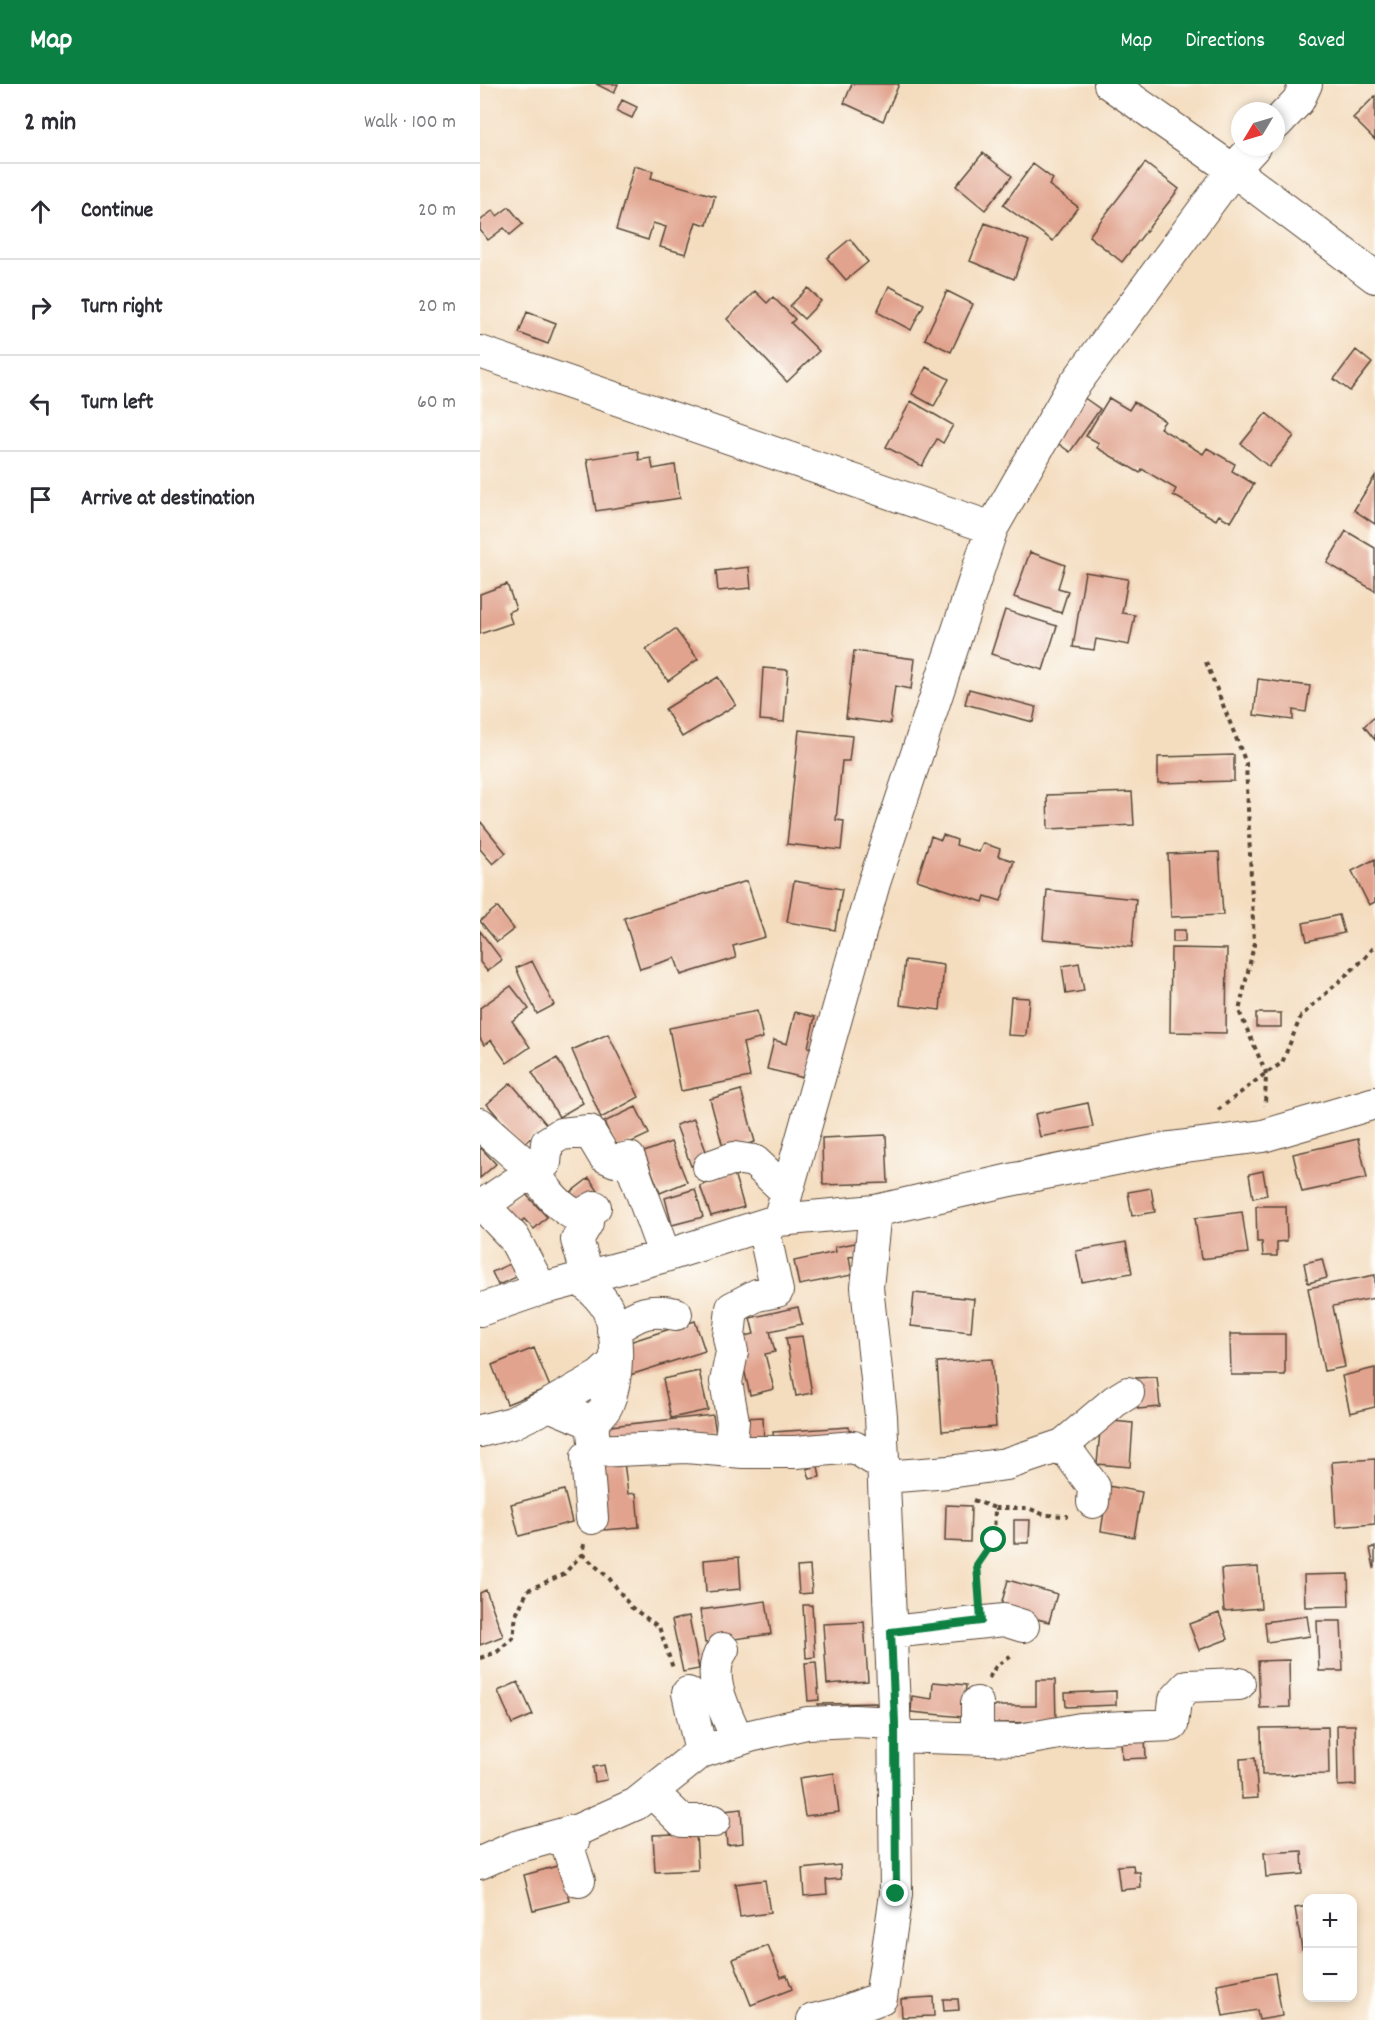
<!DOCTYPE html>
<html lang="en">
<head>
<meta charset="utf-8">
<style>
  :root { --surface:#fff; --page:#f7f7f7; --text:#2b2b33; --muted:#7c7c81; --line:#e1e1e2; --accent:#0b8043 }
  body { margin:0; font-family:Dekko,sans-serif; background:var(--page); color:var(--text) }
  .controls { position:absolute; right:18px; bottom:18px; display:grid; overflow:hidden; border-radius:12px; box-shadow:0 3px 9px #0003 }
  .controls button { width:54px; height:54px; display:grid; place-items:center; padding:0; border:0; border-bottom:2px solid var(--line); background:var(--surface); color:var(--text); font:30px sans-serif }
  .compass { position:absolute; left:751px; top:18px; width:54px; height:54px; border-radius:50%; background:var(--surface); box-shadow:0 3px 9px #0003; rotate:232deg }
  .stop { position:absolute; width:18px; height:18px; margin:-14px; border:4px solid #0b8043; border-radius:50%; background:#fff }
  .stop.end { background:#0b8043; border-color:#fff; box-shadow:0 2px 6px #0008 }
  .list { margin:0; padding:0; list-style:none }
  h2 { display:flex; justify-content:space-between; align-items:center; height:78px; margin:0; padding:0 24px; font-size:26px }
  h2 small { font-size:20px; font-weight:400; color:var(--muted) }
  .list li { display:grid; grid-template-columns:39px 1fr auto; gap:18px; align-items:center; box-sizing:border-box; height:96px; padding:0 24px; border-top:2px solid var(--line) }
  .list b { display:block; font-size:22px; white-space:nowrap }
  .list em { font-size:20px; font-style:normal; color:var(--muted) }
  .icon { flex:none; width:33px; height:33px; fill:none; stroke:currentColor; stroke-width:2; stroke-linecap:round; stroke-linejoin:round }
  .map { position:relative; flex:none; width:895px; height:1936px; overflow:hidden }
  header { display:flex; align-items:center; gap:36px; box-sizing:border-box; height:84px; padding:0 30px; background:var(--accent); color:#fff }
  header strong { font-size:28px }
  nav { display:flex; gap:33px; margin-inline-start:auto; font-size:21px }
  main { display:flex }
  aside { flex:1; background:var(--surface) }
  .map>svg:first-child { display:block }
  .building { fill:#e1a38d }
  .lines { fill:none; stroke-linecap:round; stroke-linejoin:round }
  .street-casing { stroke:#574536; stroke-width:34 }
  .path { stroke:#574536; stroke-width:4; stroke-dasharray:4.5 4.5; stroke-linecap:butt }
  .street { stroke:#fff; stroke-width:32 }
  .route { stroke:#0b8043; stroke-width:8 }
</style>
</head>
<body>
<header>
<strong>Map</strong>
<nav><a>Map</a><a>Directions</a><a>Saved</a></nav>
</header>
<main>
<aside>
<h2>2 min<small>Walk · 100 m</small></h2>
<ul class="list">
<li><svg class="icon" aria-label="ahead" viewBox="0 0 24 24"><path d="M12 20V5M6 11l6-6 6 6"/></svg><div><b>Continue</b></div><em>20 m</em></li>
<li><svg class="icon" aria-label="right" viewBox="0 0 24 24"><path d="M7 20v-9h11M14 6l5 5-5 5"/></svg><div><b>Turn right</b></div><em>20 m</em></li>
<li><svg class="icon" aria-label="left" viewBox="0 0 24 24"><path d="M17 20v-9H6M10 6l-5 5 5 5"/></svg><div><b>Turn left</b></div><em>60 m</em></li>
<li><svg class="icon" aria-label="arrive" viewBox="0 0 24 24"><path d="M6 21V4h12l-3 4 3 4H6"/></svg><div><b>Arrive at destination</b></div></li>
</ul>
</aside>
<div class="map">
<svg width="895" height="1936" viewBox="0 0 895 1936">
  <rect width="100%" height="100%" fill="#fdfcf7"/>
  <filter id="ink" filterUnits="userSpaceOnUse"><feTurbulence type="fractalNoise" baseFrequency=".0167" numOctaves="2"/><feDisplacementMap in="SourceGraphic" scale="12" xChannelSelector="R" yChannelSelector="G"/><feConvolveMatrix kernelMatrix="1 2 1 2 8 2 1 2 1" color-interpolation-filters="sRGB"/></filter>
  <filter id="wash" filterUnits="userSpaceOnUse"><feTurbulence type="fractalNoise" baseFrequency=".008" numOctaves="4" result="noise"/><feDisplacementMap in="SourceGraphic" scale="24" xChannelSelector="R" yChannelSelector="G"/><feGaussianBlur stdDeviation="1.35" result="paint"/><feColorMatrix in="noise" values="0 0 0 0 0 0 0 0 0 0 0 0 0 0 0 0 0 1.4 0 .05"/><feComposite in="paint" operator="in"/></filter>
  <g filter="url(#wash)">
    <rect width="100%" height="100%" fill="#f4ddbf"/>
    <g id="blocks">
      <path class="building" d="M116,0H138L134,9Z
        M372,0H419L403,37L364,19Z
        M895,12V56L873,34Z
        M142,16L157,23L152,34L137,27Z
        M503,69L532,92L505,126L476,102Z
        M665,79L699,105L642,178L609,152Z
        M553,80L573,95L569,101L598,123L573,157L523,121Z
        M154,82L173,87L171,94L235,112L227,141L216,138L206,170L180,163L186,143L173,139L168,156L136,146Z
        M29,123L43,140L30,151L24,144L8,156L0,146V137L13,126L17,132Z
        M505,139L549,157L534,195L490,177Z
        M370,155L388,178L366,196L347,174Z
        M409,202L444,220L431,246L397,228Z
        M328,204L341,217L324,235L310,222Z
        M275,207L287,219L293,213L315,235L311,239L339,267L307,298L247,235Z
        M467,207L493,220L471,268L445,255Z
        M47,228L76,239L68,260L39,249Z
        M876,266L892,279L870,307L854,295Z
        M446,283L469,295L454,322L432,310Z
        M603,313L620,325L590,368L573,356Z
        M629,314L649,326L654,318L685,337L680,344L723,370L727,364L755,380L752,387L774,400L751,438L739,431L736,436L693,411L696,405L662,385L660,389L617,364L619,359L606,352Z
        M431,317L473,341L463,359L457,355L442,382L406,363Z
        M786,329L814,352L789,383L761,360Z
        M158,367L159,376L171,374L173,385L195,381L200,414L116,427L107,375Z
        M895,392V440L874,426Z
        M866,447L895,464V507L847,479Z
        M550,468L585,481L578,504L588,507L581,529L534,513Z
        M269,483L271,504L238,507L236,487Z
        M605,488L648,495L642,529L655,531L649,561L616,555L614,566L593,563Z
        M27,500L36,525L28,528L32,539L0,550V510Z
        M525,526L577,542L563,586L511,570Z
        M195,545L218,575L188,597L166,566Z
        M374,567L435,575L431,605L415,602L410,640L366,634Z
        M283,584L308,586L304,638L280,636Z
        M238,593L256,621L202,653L185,625Z
        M778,595L830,602L826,628L813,626V636L774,631Z
        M489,605L556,623L553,638L485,620Z
        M895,633V656L884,642Z
        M319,646L372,652L369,677H362L356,736L364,737L361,766L307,760Z
        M754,671V697L678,699V673Z
        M652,708L654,741L568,745L567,711Z
        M0,737L26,769L13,780L0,765Z
        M463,751L477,756L476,761L499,768L503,759L520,765L518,772L534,777L521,817L505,812L503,818L437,796L451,752L461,756Z
        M739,768L743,831L691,833L688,770Z
        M895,775V818L889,821L872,787Z
        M267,797L285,853L253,862L256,874L201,891L195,874L160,885L144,834Z
        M314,797L362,805L355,846L307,838Z
        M567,806L656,815L652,863L563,855Z
        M17,823L34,845L17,858L0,837Z
        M859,831L864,849L827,857L823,839Z
        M693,846H705V858H693Z
        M0,847L22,876L7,887L0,878Z
        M691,864L747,865L746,949L690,948Z
        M425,876L464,881L460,926L420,921Z
        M52,877L74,921L57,930L36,884Z
        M599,879L604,907L586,910L582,882Z
        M31,902L49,925L32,937L50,963L27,979L11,956L4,961L0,954V924Z
        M531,913L549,914L546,952L528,951Z
        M277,927L283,954L263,959L270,993L201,1007L189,944Z
        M315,928L335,933L328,963L331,964L324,994L287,985L294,956L307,960Z
        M776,929H801V943H776Z
        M128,950L159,1013L121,1034L92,966Z
        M77,974L103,1019L79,1033L52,988Z
        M31,999L67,1041L42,1061L7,1020Z
        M261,1006L275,1058L244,1067L230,1015Z
        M608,1019L613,1043L560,1053L555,1030Z
        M156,1023L169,1050L137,1065L124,1038Z
        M214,1035L229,1075L211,1082L196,1041Z
        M406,1051L408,1099L343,1101L342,1054Z
        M878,1055L887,1094L822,1108L813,1070Z
        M191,1058L207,1098L180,1109L164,1068Z
        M1,1064L16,1080L0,1094V1065Z
        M783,1087L787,1111L773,1114L769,1090Z
        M254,1089L264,1123L231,1132L220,1102Z
        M109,1094L119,1108L97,1125L87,1111Z
        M671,1104L675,1128L652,1132L648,1108Z
        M215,1105L223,1133L192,1141L185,1114Z
        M43,1107L67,1133L54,1145L44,1135L38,1140L24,1125Z
        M776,1122H806L807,1157L797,1158V1172H783L782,1158H777Z
        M762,1128L768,1169L721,1175L715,1134Z
        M380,1158L382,1171L369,1173L372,1191L319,1201L314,1177L356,1168L355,1163Z
        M646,1158L652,1189L602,1198L596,1167Z
        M842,1175L847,1194L828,1199L824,1179Z
        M34,1178L41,1191L18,1201L12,1188Z
        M895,1191V1214L853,1222L865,1283L844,1287L828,1204Z
        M434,1209L494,1215L491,1248L431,1242Z
        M318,1223L322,1240L290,1247L295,1268L285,1270L294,1305L270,1311L257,1254L274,1250L270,1234Z
        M215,1237L225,1267L150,1291L140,1261Z
        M750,1250H805V1291H751Z
        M322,1252L332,1309L316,1312L306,1254Z
        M54,1264L70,1303L27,1320L12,1281Z
        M512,1275L516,1343L462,1347L457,1278Z
        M895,1284V1323L870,1329L862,1292Z
        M219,1287L228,1326L191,1334L183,1295Z
        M677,1293L680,1323L658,1325L655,1294Z
        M233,1331L236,1350L123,1362L121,1343Z
        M283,1333L284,1361L265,1362L264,1334Z
        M621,1336L653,1339L650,1383L617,1380Z
        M369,1343L370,1356L294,1362L293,1348Z
        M143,1370L148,1410L156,1409L159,1443L124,1446L117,1372Z
        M895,1375V1440L856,1443L852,1378Z
        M338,1382L340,1393L330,1395L327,1385Z
        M628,1402L662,1408L654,1453L621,1447Z
        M84,1406L92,1438L39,1452L31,1420Z
        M466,1421L491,1422L490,1458L465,1457Z
        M534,1436H550L549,1459H534Z
        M895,1463V1483L894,1484L890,1464Z
        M259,1473L261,1505L226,1508L224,1476Z
        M330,1482L332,1509L319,1510L317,1483Z
        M778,1483L781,1524L744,1527L741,1485Z
        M868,1490L869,1522L825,1523L824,1491Z
        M528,1496L577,1510L569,1538L520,1525Z
        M6,1506L23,1552L0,1561V1509Z
        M286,1517L291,1550L225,1559L220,1526Z
        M323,1521H332L335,1573L326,1574Z
        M739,1529L748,1555L719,1566L709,1540Z
        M209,1532L219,1585L203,1588L192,1536Z
        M827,1532L830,1552L787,1558L785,1538Z
        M837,1537H861L863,1587H839Z
        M384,1538L388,1597L347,1600L343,1540Z
        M809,1576L810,1623L780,1624L778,1577Z
        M336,1578L339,1616L328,1617L325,1579Z
        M556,1596H575L576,1638L511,1639V1622H556Z
        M38,1598L53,1631L32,1640L18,1607Z
        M453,1598L486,1601L483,1633L431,1628L432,1612L452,1615Z
        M636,1607V1621L586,1623L585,1609Z
        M396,1619V1632L338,1634V1620Z
        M857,1641H875L876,1701L858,1702Z
        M848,1643L849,1690L782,1691L781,1644Z
        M665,1655L666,1674L642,1675L641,1656Z
        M775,1674L778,1714L762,1715L760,1675Z
        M124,1681L127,1696L115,1698L113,1683Z
        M354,1689L359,1728L325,1732L319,1694Z
        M261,1725L263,1759L247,1761L244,1727Z
        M216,1749L218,1786L175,1788L173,1751Z
        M822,1767L823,1790L786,1793L784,1769Z
        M81,1781L90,1817L53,1826L44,1791Z
        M360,1781L361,1795L346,1796L347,1810L324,1812L322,1785Z
        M653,1781L654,1788H660L661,1804L640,1806L637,1782Z
        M285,1796L290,1829L260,1833L255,1800Z
        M828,1822V1865H822L815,1824Z
        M288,1862L301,1893L307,1891L312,1905L271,1921L253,1875Z
        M795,1889L802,1932L779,1936L777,1926L743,1932L737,1900Z
        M453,1913L454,1932L422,1933L421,1915Z
        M463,1915H478L479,1926L464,1927Z"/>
    </g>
  </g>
  <g filter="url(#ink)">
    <use href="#blocks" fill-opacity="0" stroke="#574536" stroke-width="1.5"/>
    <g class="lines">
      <defs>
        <path id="street" d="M630,0L753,86L895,193
          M796,40L818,17L826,0
          M0,268L512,444L394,799L299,1136
          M512,444L592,304L753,86L774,63
          M0,1040L53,1087L3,1121L34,1154L61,1205
          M229,1083L254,1074L274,1077L307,1108
          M106,1128L99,1133C77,1123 66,1106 53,1087L65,1079L67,1059L81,1050L109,1047L124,1072L135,1077L149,1074L185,1172
          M108,1192L97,1156L107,1139L106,1128L115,1123
          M100,1195C110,1204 122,1213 128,1226C140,1251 138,1296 127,1321C124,1328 117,1334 112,1339L115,1367
          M0,1226L61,1205L185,1172L299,1136L395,1127L530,1096L690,1064L783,1052L895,1019
          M133,1246C159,1230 166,1224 196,1230
          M69,1321L120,1292L135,1278
          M0,1347L32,1339L69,1321L112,1339
          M583,1361L614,1403L613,1418
          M250,1367L253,1337L246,1298L252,1268L249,1253L252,1224L277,1211L297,1207L283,1142
          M404,1393L469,1388L526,1380L583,1361L635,1317L648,1309
          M112,1434L107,1373L115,1367L206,1363L263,1368H316L374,1363L403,1381
          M411,1548L524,1536L543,1542
          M243,1565C224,1591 246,1629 258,1656
          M208,1609L221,1668
          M497,1619V1654
          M414,1652L540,1656L601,1645L692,1641L695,1616L708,1602L759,1600
          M172,1708L202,1737H234
          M98,1746L89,1766L99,1797
          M0,1779L36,1763L98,1746L156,1720L221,1668L270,1652L327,1639L374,1637L415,1639
          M333,1936L359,1930L401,1914L416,1810L414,1624L401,1332L387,1203L395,1127"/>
      </defs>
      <use href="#street" class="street-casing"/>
      <path class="path" d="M726,578L766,679L774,861L759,927L786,989L785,1022
        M738,1026L786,989L802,979L821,932L884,875L895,862
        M493,1416L515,1424L514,1456L497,1481L499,1509
        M515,1424H548L565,1431L588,1432
        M102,1470L129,1494L151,1523L179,1543L193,1584
        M0,1574L17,1568L33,1554L36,1531L48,1506L84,1490L102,1470L104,1460
        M509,1594L516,1582L533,1570"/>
      <use href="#street" class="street"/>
    </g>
  </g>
  <g class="lines" filter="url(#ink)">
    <path class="route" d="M416,1810L415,1639L411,1548L501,1537L497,1481L514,1456"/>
  </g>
</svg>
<div class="controls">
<button>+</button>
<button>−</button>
</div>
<svg class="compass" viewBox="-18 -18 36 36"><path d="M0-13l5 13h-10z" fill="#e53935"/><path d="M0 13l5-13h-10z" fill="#7c7c81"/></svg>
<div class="stop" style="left:514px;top:1456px"></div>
<div class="stop end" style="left:416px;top:1810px"></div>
</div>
</main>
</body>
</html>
